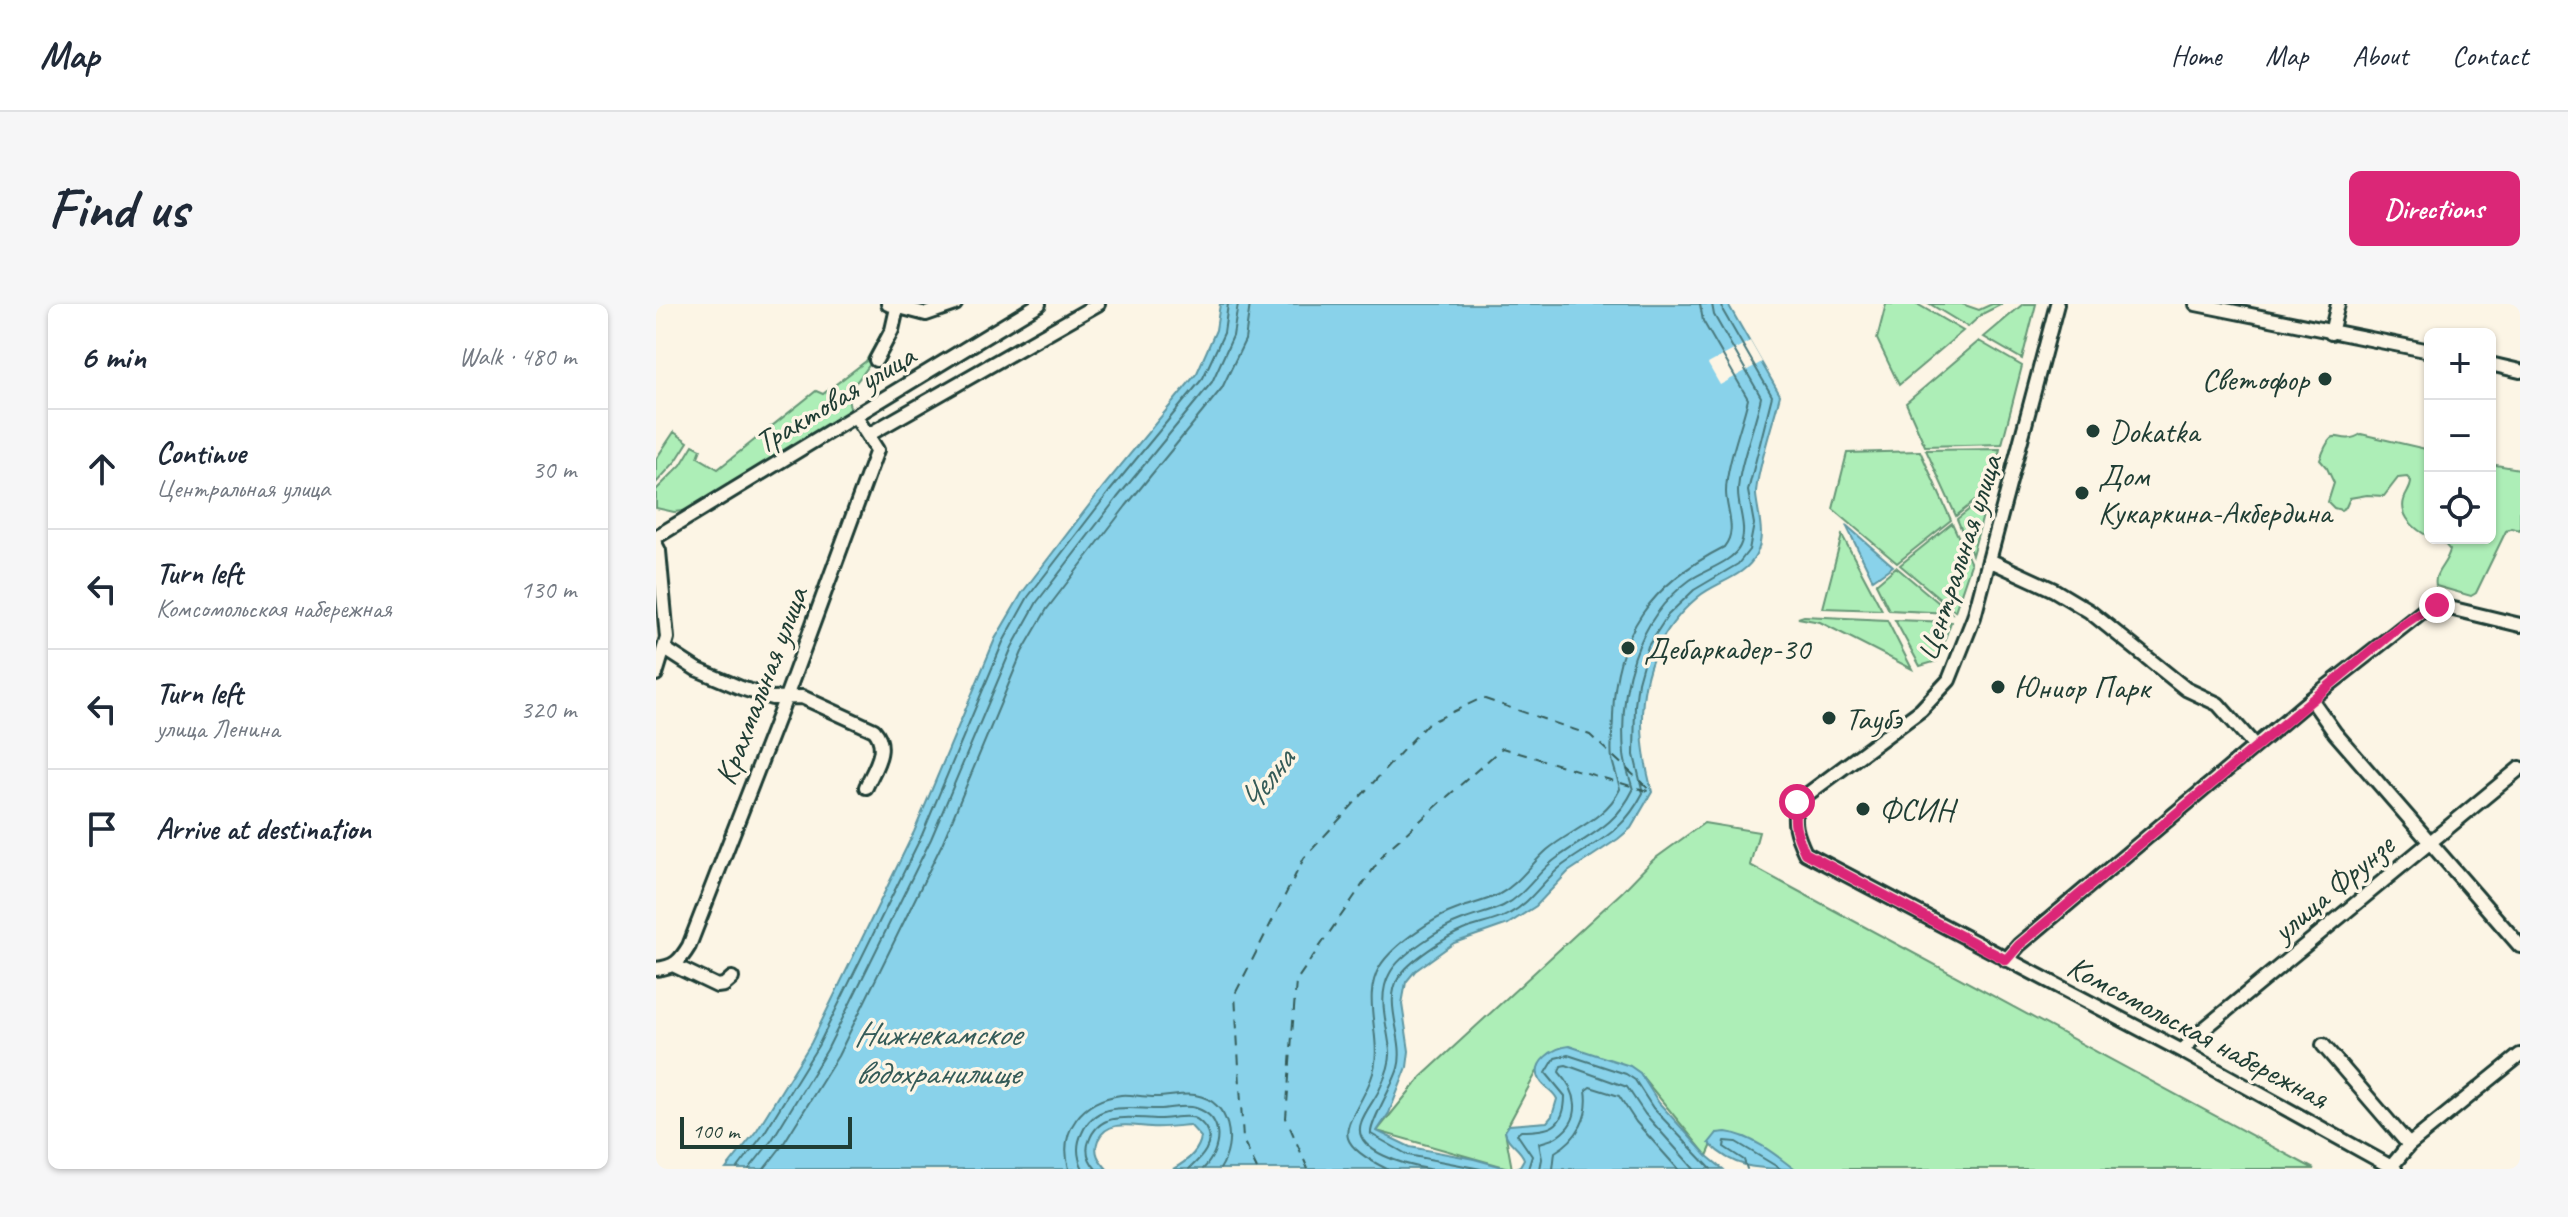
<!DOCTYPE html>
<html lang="en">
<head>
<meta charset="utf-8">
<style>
  :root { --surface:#fff; --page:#f6f6f7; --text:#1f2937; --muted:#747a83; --line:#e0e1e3; --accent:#db2777 }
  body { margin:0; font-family:Caveat,sans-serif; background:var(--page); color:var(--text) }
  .controls { position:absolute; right:24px; top:24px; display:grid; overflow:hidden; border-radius:12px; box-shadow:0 2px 6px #0004 }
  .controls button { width:72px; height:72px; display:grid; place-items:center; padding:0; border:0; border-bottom:2px solid var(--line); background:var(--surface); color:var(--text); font:40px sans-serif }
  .scale { position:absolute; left:24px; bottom:20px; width:172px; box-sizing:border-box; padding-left:8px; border:4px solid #1f3d34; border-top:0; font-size:22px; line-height:28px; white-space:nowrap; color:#1f3d34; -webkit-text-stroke:6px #fcf5e5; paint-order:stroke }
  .stop { position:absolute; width:24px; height:24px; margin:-18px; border:6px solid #db2777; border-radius:50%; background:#fff }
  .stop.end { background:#db2777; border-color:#fff; box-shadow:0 2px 8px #0008 }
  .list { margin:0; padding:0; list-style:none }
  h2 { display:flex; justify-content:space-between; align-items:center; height:104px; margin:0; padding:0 32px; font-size:34px }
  h2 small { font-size:26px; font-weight:400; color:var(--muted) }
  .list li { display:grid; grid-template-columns:52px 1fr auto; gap:24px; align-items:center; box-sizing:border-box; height:120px; padding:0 32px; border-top:2px solid var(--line) }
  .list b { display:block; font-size:30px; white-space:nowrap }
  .list p { margin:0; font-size:26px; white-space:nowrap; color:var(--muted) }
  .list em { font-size:26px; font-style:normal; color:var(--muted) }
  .icon { flex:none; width:44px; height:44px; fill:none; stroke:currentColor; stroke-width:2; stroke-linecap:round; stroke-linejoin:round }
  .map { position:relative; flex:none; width:1864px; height:865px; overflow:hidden; border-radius:12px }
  header { display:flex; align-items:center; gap:48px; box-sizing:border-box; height:112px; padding:0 40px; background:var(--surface); border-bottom:2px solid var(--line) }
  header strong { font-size:38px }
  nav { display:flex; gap:44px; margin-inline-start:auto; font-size:28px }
  .intro { display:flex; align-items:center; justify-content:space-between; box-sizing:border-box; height:192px; padding:0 48px }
  h1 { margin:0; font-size:56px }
  .button { padding:20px 36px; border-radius:12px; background:var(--accent); color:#fff; font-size:28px; font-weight:700 }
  main { display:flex; gap:48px; padding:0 48px }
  aside { flex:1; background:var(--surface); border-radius:12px; box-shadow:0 2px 6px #0004 }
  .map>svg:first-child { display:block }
  .green { fill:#adeeb7; stroke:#669676; stroke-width:2 }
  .water { fill:#89d2ea; stroke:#5f96a1; stroke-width:2 }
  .pier { fill:#fcf5e5 }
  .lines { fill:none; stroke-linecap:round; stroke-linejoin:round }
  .shore { stroke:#49797d; stroke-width:2 }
  .ferry { stroke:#345b58; stroke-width:2; stroke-dasharray:10 8; stroke-linecap:butt }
  .minor-casing { stroke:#1f3d34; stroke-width:18 }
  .minor { stroke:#fcf5e5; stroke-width:12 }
  .route { stroke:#db2777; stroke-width:10 }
  .poi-dot { fill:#1f3d34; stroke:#fcf5e5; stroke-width:3 }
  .labels { text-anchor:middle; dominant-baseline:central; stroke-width:7; stroke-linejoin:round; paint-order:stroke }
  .poi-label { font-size:32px; fill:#1f3d34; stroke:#fcf5e5; text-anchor:start }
  .street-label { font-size:32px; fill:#1f3d34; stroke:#fcf5e5 }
  .water-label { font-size:34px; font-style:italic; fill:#345b58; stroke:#fcf5e5 }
</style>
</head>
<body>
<header>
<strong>Map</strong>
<nav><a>Home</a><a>Map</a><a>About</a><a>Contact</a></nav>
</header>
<div class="intro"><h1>Find us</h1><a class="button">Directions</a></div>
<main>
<aside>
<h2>6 min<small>Walk · 480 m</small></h2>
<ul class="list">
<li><svg class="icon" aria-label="ahead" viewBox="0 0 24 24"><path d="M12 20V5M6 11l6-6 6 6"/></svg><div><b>Continue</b><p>Центральная улица</p></div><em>30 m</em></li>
<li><svg class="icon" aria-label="left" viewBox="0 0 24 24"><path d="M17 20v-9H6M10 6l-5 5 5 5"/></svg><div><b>Turn left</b><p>Комсомольская набережная</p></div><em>130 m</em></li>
<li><svg class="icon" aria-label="left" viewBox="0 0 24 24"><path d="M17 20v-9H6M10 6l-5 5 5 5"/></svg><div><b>Turn left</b><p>улица Ленина</p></div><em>320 m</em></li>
<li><svg class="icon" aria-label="arrive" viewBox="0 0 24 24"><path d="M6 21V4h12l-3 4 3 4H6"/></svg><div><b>Arrive at destination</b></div></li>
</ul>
</aside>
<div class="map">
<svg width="1864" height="865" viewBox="0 0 1864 865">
  <rect width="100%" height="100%" fill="#fcf5e5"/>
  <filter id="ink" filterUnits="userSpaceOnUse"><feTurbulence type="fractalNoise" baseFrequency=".0125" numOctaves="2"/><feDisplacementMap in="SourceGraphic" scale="16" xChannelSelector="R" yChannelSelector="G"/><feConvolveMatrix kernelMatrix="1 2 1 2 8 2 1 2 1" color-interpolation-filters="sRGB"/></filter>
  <g filter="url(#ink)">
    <path class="green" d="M1230,0H1261L1307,27L1243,81L1221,35Z
      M1274,0H1306L1323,6L1336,0H1346L1326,10L1312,23Z
      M1367,0H1380L1366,55L1328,33Z
      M232,17C234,38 205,73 191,89L195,109L35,206L18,208L0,204V186L25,161L37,141L45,145L42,153L62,165L160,87L167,90L210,57Z
      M1323,37L1366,62L1346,140L1269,142L1250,99Z
      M18,128L32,138L20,157L0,179V155Z
      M1705,130L1774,146V233C1761,227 1743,213 1748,196C1750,188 1755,186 1755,177L1751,173L1742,174L1728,192L1711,191L1694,194L1690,203L1685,206L1678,204L1672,198L1678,179L1671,164L1664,156C1679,114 1681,145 1705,130Z
      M1344,145L1334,185L1300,212L1270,146Z
      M1264,147L1295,216L1241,259L1177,205L1191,149Z
      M1834,160L1864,165V226L1855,224L1850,227L1820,289L1815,292L1780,282C1777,268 1790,262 1794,246L1787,238L1776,234H1834Z
      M1333,190L1316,251L1301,215Z
      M1296,219L1315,260L1299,307L1244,261Z
      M1186,231L1226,306L1167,304Z
      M1240,263L1295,309L1233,306L1220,280Z
      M1148,312L1231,316L1256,365L1164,318L1142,314Z
      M1239,316L1295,318L1281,357L1264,362Z
      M1048,519L1103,528L1094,561L1658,865H1132L1061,829L1051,852L984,770L886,758L849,827L856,865L721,827L765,773L966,588L997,556Z"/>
    <path class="water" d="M564,0H1072L1124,91C1119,112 1099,173 1100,191C1102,211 1110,232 1100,251C1089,273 1060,278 1042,293C981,344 977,416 996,488L975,524L962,535L912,568L880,602L852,620L798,639L759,667L750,678L746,700L753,747L751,763L733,809L721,827L754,843L818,855L854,865H517C530,858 543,848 545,833L534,821C521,822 508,824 495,823C477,822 451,815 442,836C437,849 443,856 451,865H70L101,826L155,739L258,528L339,335L366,289L447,183L541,69L560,26Z
      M1190,221L1237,262L1217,276Z
      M913,742L974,762L984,769L1003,799L1051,852L1067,865H857L864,862L868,855C864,843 851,840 849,827L853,821L891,818L896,812L901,795C897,786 888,784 884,776C874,758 899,743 913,742Z
      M1070,828C1095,831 1119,850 1138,865C1104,865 1077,865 1053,839L1061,829Z"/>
    <path class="pier" d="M1094,37L1106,58L1064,81L1052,60Z"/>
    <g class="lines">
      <path class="shore" d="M81,865L107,831L162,742L266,531L347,338L372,293L453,188L547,74L568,29L572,0
        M93,865L116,836L171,746L275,535L356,343L381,298L461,194L556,78L577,32L582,0
        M108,865L126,842L182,752L286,540L366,348L391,305L470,202L566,84L589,36L594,0
        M413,865C402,826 426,796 465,791C475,790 485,793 496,793C510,794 525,789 539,791C575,797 581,839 564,865
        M427,865C421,853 420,841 426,829C440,796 474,805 503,805C514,805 529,800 540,804C570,814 565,847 547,865
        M440,865C433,857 429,847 433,837C444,805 478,815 503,815C513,815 524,812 534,813C540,813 545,818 549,823C560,840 545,854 533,865
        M731,865C666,833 696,823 715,775C730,737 703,697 724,662C737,641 778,613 802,605C815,600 829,597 842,591C862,581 874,561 891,546C916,525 949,516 964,485C962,475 958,465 956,455C954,441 957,426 957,412C959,329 995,280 1068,243C1082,226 1070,207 1070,188C1070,162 1086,122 1092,95L1047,17L1044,0
        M773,865C754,862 695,848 705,819C709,806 720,795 725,782C730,771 735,759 734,747C732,722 720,693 734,669C744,650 787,623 807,616C820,611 835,608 847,602C870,591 881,568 901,554C932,531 959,523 977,486C974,474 969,462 968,450C963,385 979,316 1034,276C1048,266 1077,258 1084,242C1092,224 1082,206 1082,188C1082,164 1100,119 1105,93L1058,11L1056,0
        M825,865L752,851L715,830C713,820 738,780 742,764C750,735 726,700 743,673C753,657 790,633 807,626C822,620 839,618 853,610C876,598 887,576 907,561C943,535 965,531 987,489L978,451L979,401L982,378L992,342L1012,311L1038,286L1082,260L1093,246L1098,220L1092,187L1116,92L1067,7L1066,0
        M872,865L876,852L861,830L865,827C892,827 909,825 909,792L890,769L899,754L912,751L970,770L979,776L997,804L1055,865
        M884,865L886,855L883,839C889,837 897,836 902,832C928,814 921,787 903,768L905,762L910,761L971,783L989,810L1038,865
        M897,865L899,848C922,835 934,812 930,786L934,783L963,792L980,818L1022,865
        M1091,865L1088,856L1068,843L1069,837L1080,838L1125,865"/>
      <path class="ferry" d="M601,865L587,836L579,690L648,554L771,420L826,394L934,431L996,488
        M652,865L630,814L640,677L729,548L846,444L995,488"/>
      <defs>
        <path id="minor" d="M232,0L270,10L299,0
          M1401,0L1318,313L1293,376L1265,406L1141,498C1136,518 1140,530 1149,549L1526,747L1739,865
          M1540,0L1774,47
          M1675,29L1682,0
          M220,56L236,26L241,4
          M1834,60L1864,67
          M212,131L442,0
          M0,233L383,0
          M0,241L3,247L11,334L0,370
          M1333,256L1398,286L1433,307L1530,385L1562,400L1599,442
          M9,345L40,365L85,384L116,394L146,393L218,426C234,444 218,465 210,483
          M1655,395L1679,429L1864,642
          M1350,656L1363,641L1655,395L1767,307L1781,301L1864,321
          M17,661L61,682L68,681L76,674
          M0,665C19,663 24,657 33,642L130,393L221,146L200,113
          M1667,741L1753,841
          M1526,747L1543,729L1864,464
          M1735,863L1753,841L1864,751"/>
      </defs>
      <use href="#minor" class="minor-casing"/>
      <use href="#minor" class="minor"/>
    </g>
  </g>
  <g class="lines" filter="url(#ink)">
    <path class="route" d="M1141,498C1136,518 1140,530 1149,549L1350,656L1363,641L1742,324L1767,307L1781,301"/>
  </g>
  <g class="poi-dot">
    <circle cx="1669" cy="75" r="8"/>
    <circle cx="1437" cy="127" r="8"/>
    <circle cx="1426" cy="189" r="8"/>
    <circle cx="972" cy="344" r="8"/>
    <circle cx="1342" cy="383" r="8"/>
    <circle cx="1173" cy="414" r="8"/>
    <circle cx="1207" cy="505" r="8"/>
  </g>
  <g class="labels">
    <g class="poi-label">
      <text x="1653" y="75" text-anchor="end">Светофор</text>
      <text x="1453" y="127">Dokatka</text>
      <text x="1442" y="171">Дом<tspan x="1442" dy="37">Кукаркина-Акбердина</tspan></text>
      <text x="988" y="344">Дебаркадер-30</text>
      <text x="1358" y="383">Юниор Парк</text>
      <text x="1189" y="414">Таубэ</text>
      <text x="1223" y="505">ФСИН</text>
    </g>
    <g class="street-label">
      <text transform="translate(179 95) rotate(-31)">Трактовая улица</text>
      <text transform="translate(1303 254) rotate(-72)">Центральная улица</text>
      <text transform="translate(105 382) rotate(-69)">Крахмальная улица</text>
      <text transform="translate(1677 584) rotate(-40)">улица Фрунзе</text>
      <text transform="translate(1542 728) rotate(28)">Комсомольская набережная</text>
    </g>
    <g class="water-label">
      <text transform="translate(610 476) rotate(-52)">Челна</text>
      <text x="281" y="729">Нижнекамское<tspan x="281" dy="39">водохранилище</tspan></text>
    </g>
  </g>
</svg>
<div class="controls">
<button>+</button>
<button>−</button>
<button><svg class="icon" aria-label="locate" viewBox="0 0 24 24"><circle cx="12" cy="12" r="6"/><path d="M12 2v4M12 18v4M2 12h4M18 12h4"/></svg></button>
</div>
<div class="scale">100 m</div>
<div class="stop" style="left:1141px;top:498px"></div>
<div class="stop end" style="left:1781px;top:301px"></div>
</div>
</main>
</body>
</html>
